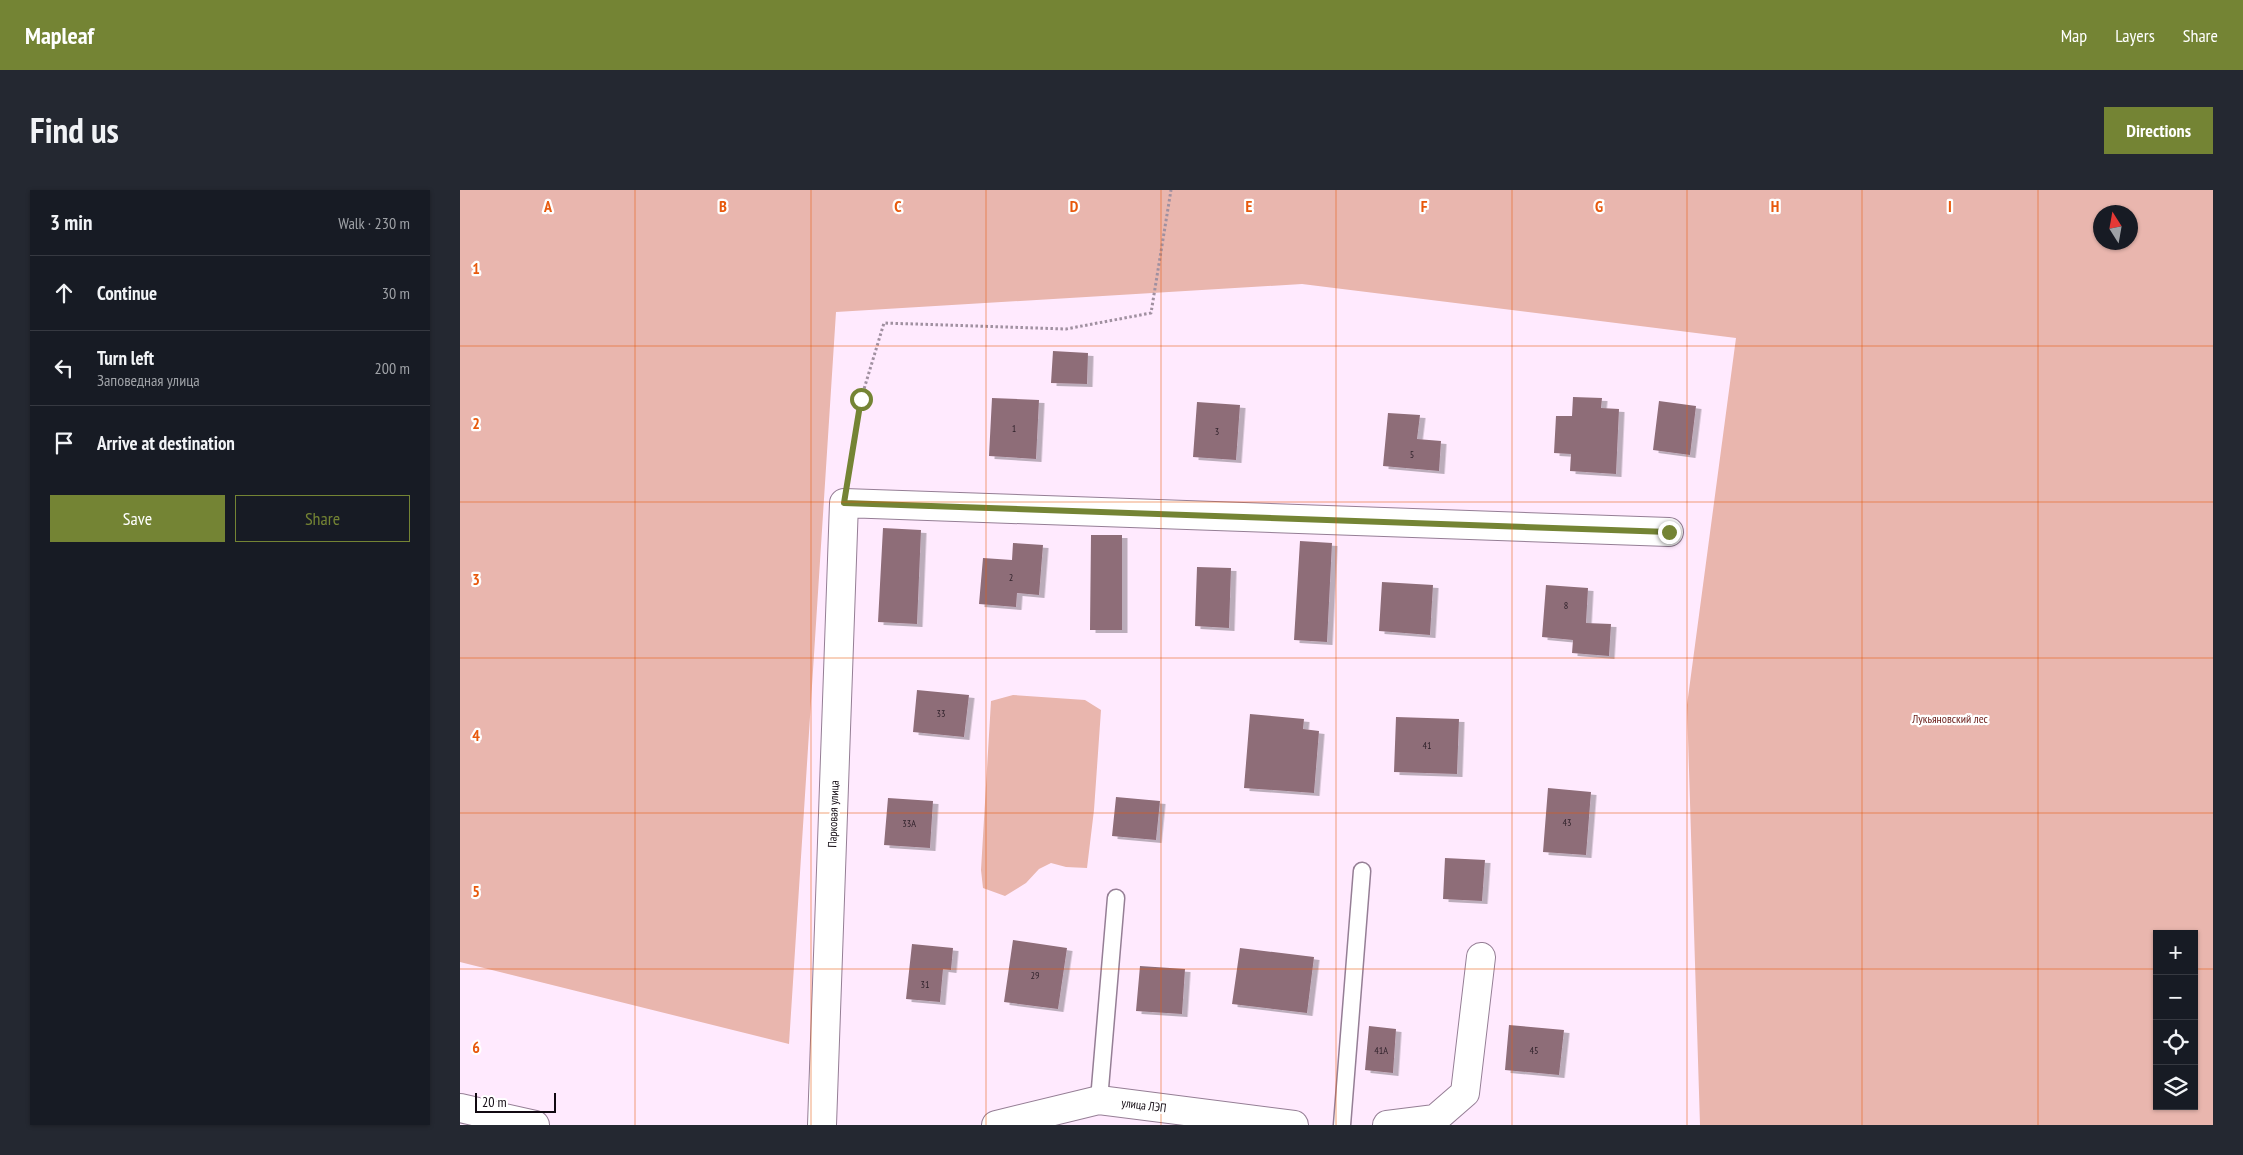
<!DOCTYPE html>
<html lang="en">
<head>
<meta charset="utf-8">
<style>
  :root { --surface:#171b24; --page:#242831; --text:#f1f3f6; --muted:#9ea1a6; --line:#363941; --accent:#748434 }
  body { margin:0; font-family:"PT Sans Narrow",sans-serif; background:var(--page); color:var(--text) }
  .controls { position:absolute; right:15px; bottom:15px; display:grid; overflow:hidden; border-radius:0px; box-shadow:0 1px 4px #0004 }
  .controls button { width:45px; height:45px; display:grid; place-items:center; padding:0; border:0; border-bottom:1px solid var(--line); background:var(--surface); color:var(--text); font:25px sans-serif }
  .compass { position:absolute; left:1633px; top:15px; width:45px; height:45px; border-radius:50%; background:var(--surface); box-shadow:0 1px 4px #0004; rotate:349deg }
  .scale { position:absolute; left:15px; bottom:12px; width:81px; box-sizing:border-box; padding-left:5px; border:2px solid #110911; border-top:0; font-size:14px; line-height:18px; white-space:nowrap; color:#110911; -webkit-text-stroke:4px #fff; paint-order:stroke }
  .stop { position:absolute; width:15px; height:15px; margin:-11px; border:4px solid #748434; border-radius:50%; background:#fff }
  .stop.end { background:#748434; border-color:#fff; box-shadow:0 1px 5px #0008 }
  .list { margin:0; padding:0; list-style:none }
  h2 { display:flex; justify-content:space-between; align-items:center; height:65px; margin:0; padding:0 20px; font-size:21px }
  h2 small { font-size:16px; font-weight:400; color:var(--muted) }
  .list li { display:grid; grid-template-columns:32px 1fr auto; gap:15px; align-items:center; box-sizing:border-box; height:75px; padding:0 20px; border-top:1px solid var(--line) }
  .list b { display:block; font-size:19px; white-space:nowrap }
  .list p { margin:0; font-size:16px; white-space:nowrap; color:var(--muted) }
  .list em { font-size:16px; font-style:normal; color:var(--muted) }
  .actions { display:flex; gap:10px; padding:15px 20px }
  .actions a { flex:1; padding:11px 0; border:1px solid var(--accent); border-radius:0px; text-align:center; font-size:18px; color:var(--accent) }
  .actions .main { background:var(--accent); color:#fff }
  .icon { flex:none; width:28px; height:28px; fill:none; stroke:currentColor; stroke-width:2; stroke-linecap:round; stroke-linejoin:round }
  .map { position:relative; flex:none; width:1753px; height:935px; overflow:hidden; border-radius:0px }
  header { display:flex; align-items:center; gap:30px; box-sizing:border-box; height:70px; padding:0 25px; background:var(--accent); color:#fff }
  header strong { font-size:24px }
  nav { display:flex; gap:28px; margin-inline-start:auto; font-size:18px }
  .intro { display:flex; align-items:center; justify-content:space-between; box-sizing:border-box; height:120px; padding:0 30px }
  h1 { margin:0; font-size:35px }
  .button { padding:12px 22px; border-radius:0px; background:var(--accent); color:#fff; font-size:18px; font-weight:700 }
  main { display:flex; gap:30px; padding:0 30px }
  aside { flex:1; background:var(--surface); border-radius:0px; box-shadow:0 1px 4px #0004 }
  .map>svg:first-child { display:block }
  .green { fill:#e9b6ae; fill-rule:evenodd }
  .building { fill:#8e6d78; filter:url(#shadow) }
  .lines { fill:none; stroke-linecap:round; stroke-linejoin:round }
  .lane-casing { stroke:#957e95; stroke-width:19 }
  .street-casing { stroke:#957e95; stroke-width:30 }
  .path { stroke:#a090a0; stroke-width:3; stroke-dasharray:2.5 2.5; stroke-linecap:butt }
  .lane { stroke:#fff; stroke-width:16 }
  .street { stroke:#fff; stroke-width:28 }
  .route { stroke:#748434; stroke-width:6 }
  .grid { fill:none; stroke:#e8590c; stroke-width:1; stroke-opacity:0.55 }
  .labels { text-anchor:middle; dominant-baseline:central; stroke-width:4.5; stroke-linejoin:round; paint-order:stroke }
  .number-label { font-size:10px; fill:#30222b }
  .park-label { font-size:12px; fill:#6b1d18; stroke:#fff }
  .street-label { font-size:12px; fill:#110911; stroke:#fff }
  .grid-label { font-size:16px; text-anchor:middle; font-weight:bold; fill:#e8590c; stroke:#fff; stroke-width:4.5; stroke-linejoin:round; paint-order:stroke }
</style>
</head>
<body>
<header>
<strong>Mapleaf</strong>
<nav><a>Map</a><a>Layers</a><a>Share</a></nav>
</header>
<div class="intro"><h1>Find us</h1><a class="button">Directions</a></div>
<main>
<aside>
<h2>3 min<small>Walk · 230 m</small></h2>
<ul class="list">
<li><svg class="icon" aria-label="ahead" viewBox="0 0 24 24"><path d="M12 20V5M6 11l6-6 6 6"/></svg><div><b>Continue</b></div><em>30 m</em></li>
<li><svg class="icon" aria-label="left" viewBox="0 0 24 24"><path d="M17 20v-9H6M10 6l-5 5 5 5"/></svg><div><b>Turn left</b><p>Заповедная улица</p></div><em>200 m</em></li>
<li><svg class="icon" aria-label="arrive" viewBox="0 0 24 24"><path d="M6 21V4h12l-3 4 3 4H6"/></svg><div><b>Arrive at destination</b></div></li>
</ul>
<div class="actions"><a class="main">Save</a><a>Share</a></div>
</aside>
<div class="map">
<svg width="1753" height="935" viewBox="0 0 1753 935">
  <defs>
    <filter id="shadow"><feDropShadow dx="5.5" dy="3" stdDeviation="0" flood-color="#0004"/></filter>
  </defs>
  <rect width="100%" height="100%" fill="#ffeafe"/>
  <path class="green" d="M0,0H1753V935H1240L1227,515L1276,148L842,94L376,122L329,854L0,772ZM1640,22H1670V52H1640ZM1697,744H1734V916H1697Z
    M553,505L625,510L641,520L634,620L627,678L606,677L591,673L579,679L566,693L545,706L523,698L521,680L531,511Z"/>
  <path class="building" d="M593,161L628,163L627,194L591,193Z
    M1113,207L1142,208L1141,218L1159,219L1156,284L1110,281L1111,264L1094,263L1096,226H1112Z
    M532,208L579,210L576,269L529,266Z
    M1199,211L1236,216L1230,265L1193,260Z
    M737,212L780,215L776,270L733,267Z
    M928,223L960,225L957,249L981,251L979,281L923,276Z
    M423,338L461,340L457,434L418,432Z
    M631,345H662V440H630Z
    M840,351L872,353L867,452L834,450Z
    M553,353L583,355L579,405L557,403L556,417L519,414L523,368L552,370Z
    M737,377L771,378L769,438L735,436Z
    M922,392L973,395L970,445L919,441Z
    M1086,395L1128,398L1126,433L1151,434L1149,466L1112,463L1113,450L1082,447Z
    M457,500L509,505L504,547L453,542Z
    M790,524L844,529L843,539L859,541L854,603L784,598Z
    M936,527L999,529L997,584L934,582Z
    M1088,598L1131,602L1126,665L1083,662Z
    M656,607L700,611L696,650L652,646Z
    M428,608L473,611L470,658L424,655Z
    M985,668L1025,670L1022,711L983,709Z
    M553,750L607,758L598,819L544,812Z
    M452,754L493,758L491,780L483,779L480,812L446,809Z
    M780,758L854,767L847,823L772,814Z
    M680,776L725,779L722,824L676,821Z
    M1049,835L1104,840L1099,885L1045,880Z
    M909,836L936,839L933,883L905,880Z"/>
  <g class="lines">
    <defs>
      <path id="lane" d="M639,910L656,708
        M882,935L902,681"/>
      <path id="street" d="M0,918L75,935
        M362,935L384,313L1209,342
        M536,935L639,910L834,935
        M927,935L975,929L1005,903L1021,767"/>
    </defs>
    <use href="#lane" class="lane-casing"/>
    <use href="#street" class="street-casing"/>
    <path class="path" d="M388,287L401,209L424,133L606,139L691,123L711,0"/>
    <use href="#lane" class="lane"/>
    <use href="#street" class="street"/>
  </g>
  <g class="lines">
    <path class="route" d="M401,209L384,313L1209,342"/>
  </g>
  <path class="grid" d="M175,0V935M351,0V935M526,0V935M701,0V935M876,0V935M1052,0V935M1227,0V935M1402,0V935M1578,0V935M0,156H1753M0,312H1753M0,468H1753M0,623H1753M0,779H1697M1734,779H1753"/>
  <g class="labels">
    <g class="number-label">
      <text x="554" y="238">1</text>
      <text x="757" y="241">3</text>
      <text x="952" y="264">5</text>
      <text x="551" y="387">2</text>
      <text x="1106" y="415">8</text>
      <text x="481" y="523">33</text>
      <text x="967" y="555">41</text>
      <text x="1107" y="632">43</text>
      <text x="449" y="633">33А</text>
      <text x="575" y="785">29</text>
      <text x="465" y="794">31</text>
      <text x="921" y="860">41А</text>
      <text x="1074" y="860">45</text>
    </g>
    <g class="park-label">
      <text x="1490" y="528">Лукьяновский лес</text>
    </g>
    <g class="street-label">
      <text transform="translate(373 624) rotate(-88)">Парковая улица</text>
      <text transform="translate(684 915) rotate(7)">улица ЛЭП</text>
    </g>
  </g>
  <g class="grid-label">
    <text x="88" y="22">A</text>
    <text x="263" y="22">B</text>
    <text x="438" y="22">C</text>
    <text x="614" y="22">D</text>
    <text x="789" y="22">E</text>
    <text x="964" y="22">F</text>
    <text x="1139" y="22">G</text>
    <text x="1315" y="22">H</text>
    <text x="1490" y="22">I</text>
    <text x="16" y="84">1</text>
    <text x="16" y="239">2</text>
    <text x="16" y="395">3</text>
    <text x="16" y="551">4</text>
    <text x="16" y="707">5</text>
    <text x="16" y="863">6</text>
  </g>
</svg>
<div class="controls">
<button>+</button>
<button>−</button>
<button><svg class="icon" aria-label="locate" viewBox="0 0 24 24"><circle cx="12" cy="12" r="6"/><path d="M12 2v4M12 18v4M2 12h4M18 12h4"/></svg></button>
<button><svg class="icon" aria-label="layers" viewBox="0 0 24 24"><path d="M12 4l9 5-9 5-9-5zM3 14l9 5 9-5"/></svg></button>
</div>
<svg class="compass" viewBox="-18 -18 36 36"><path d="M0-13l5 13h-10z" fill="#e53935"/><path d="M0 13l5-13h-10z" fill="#9ea1a6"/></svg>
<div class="scale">20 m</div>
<div class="stop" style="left:401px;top:209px"></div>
<div class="stop end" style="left:1209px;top:342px"></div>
</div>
</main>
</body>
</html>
